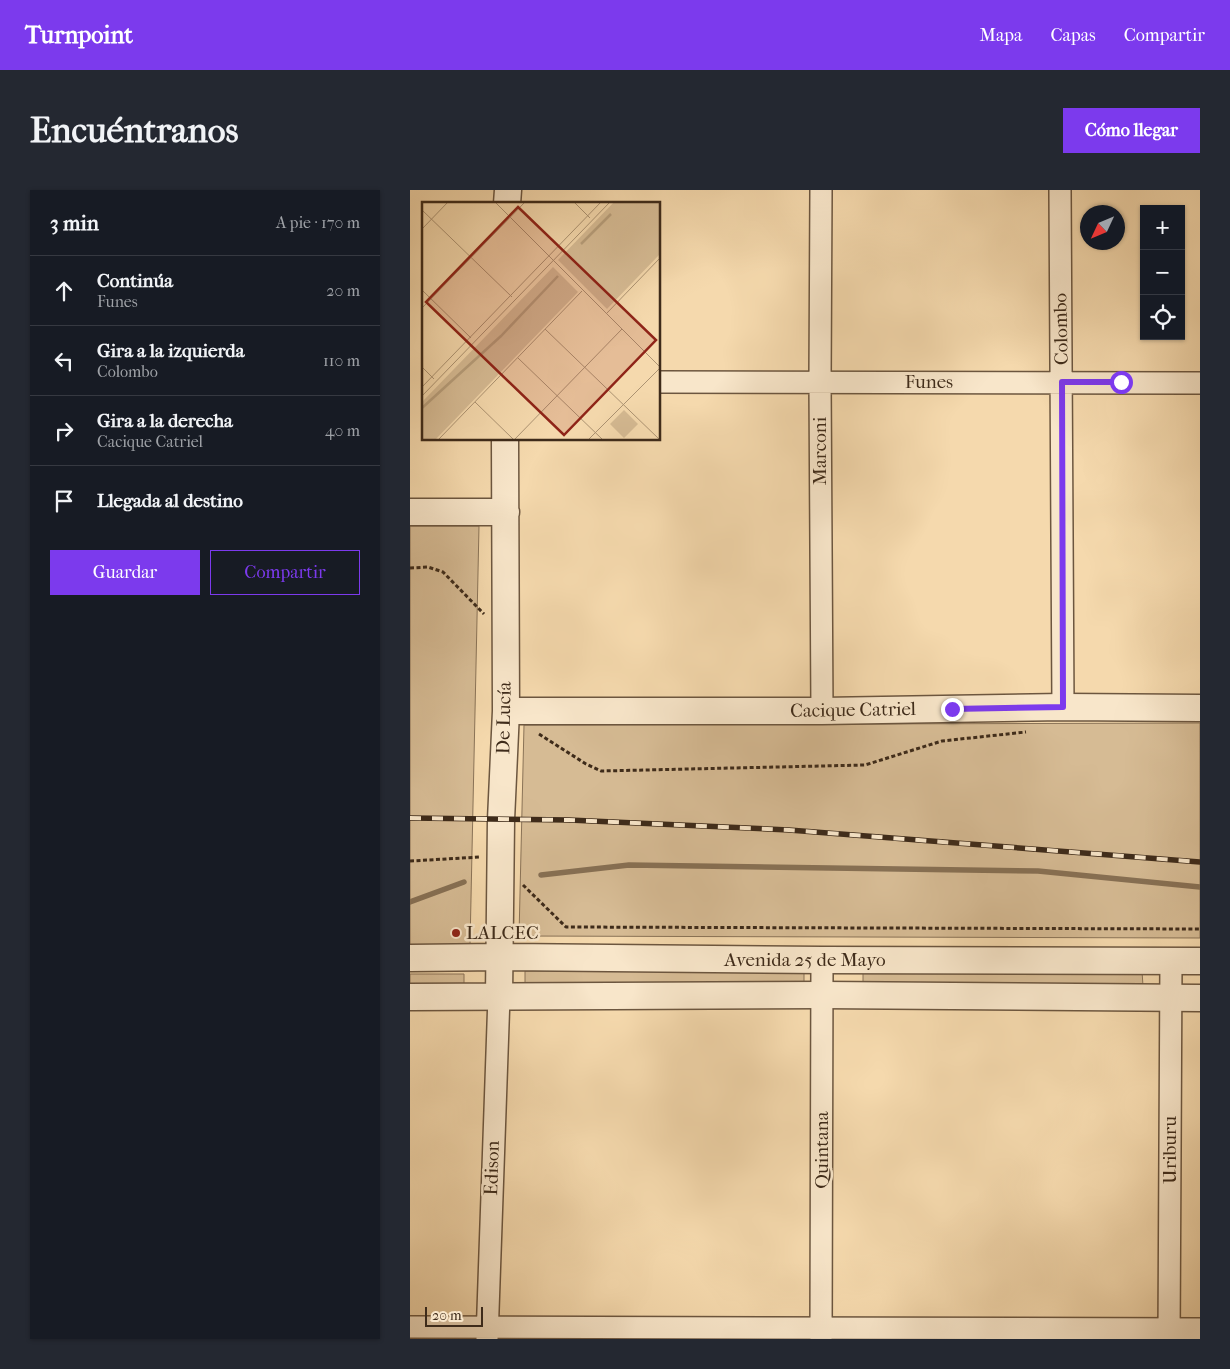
<!DOCTYPE html>
<html lang="es">
<head>
<meta charset="utf-8">
<style>
  :root { --surface:#171b24; --page:#242831; --text:#f1f3f6; --muted:#9ea1a6; --line:#363941; --accent:#7c3aed }
  body { margin:0; font-family:"IM FELL French Canon",serif; background:var(--page); color:var(--text) }
  .controls { position:absolute; right:15px; top:15px; display:grid; overflow:hidden; border-radius:0px; box-shadow:0 1px 4px #0004 }
  .controls button { width:45px; height:45px; display:grid; place-items:center; padding:0; border:0; border-bottom:1px solid var(--line); background:var(--surface); color:var(--text); font:25px sans-serif }
  .compass { position:absolute; left:670px; top:15px; width:45px; height:45px; border-radius:50%; background:var(--surface); box-shadow:0 1px 4px #0004; rotate:226deg }
  .scale { position:absolute; left:15px; bottom:12px; width:58px; box-sizing:border-box; padding-left:5px; border:2px solid #3e2b1a; border-top:0; font-size:14px; line-height:18px; white-space:nowrap; color:#3e2b1a; -webkit-text-stroke:4px #f8e6ca; paint-order:stroke }
  .stop { position:absolute; width:15px; height:15px; margin:-11px; border:4px solid #7c3aed; border-radius:50%; background:#fff }
  .stop.end { background:#7c3aed; border-color:#fff; box-shadow:0 1px 5px #0008 }
  .list { margin:0; padding:0; list-style:none }
  h2 { display:flex; justify-content:space-between; align-items:center; height:65px; margin:0; padding:0 20px; font-size:21px }
  h2 small { font-size:16px; font-weight:400; color:var(--muted) }
  .list li { display:grid; grid-template-columns:32px 1fr auto; gap:15px; align-items:center; box-sizing:border-box; height:70px; padding:0 20px; border-top:1px solid var(--line) }
  .list b { display:block; font-size:19px; white-space:nowrap }
  .list p { margin:0; font-size:16px; white-space:nowrap; color:var(--muted) }
  .list em { font-size:16px; font-style:normal; color:var(--muted) }
  .actions { display:flex; gap:10px; padding:15px 20px }
  .actions a { flex:1; padding:11px 0; border:1px solid var(--accent); border-radius:0px; text-align:center; font-size:18px; color:var(--accent) }
  .actions .main { background:var(--accent); color:#fff }
  .icon { flex:none; width:28px; height:28px; fill:none; stroke:currentColor; stroke-width:2; stroke-linecap:round; stroke-linejoin:round }
  .map { position:relative; flex:none; width:790px; height:1149px; overflow:hidden; border-radius:0px }
  header { display:flex; align-items:center; gap:30px; box-sizing:border-box; height:70px; padding:0 25px; background:var(--accent); color:#fff }
  header strong { font-size:24px }
  nav { display:flex; gap:28px; margin-inline-start:auto; font-size:18px }
  .intro { display:flex; align-items:center; justify-content:space-between; box-sizing:border-box; height:120px; padding:0 30px }
  h1 { margin:0; font-size:35px }
  .button { padding:12px 22px; border-radius:0px; background:var(--accent); color:#fff; font-size:18px; font-weight:700 }
  main { display:flex; gap:30px; padding:0 30px }
  aside { flex:1; background:var(--surface); border-radius:0px; box-shadow:0 1px 4px #0004 }
  .map>svg:first-child { display:block }
  .green { fill:#d6bb94; stroke:#8a7357 }
  .lines { fill:none; stroke-linecap:round; stroke-linejoin:round }
  .stream { stroke:#877054; stroke-width:5.5 }
  .minor-casing { stroke:#6c563f; stroke-width:24 }
  .tertiary-casing { stroke:#6c563f; stroke-width:29 }
  .path { stroke:#3e2b1a; stroke-width:3; stroke-dasharray:4 2.5; stroke-linecap:butt }
  .minor { stroke:#f8e6ca; stroke-width:21 }
  .tertiary { stroke:#f8e6ca; stroke-width:26 }
  .rail-casing { stroke:#3e2b1a; stroke-width:5.5 }
  .rail { stroke:#f8e6ca; stroke-width:4; stroke-dasharray:11; stroke-linecap:butt }
  .route { stroke:#7c3aed; stroke-width:6 }
  .poi-dot { fill:#8f2418; stroke:#f8e6ca; stroke-width:2 }
  .labels { text-anchor:middle; dominant-baseline:central; stroke-width:5; stroke-linejoin:round; paint-order:stroke }
  .street-label { font-size:19px; fill:#3e2b1a; stroke:#f8e6ca }
  .poi-label { font-size:19px; fill:#3e2b1a; stroke:#f8e6ca; text-anchor:start }
  .inset-river { fill:none; stroke:#b79e7b; stroke-width:2.5 }
  .inset-road { fill:none; stroke:#ac9372; stroke-width:1 }
  .view { fill:#8f2418; fill-opacity:0.15; stroke:#8f2418; stroke-width:2.5 }
  .inset-edge { fill:none; stroke:#3e2b1a; stroke-width:2.5 }
</style>
</head>
<body>
<header>
<strong>Turnpoint</strong>
<nav><a>Mapa</a><a>Capas</a><a>Compartir</a></nav>
</header>
<div class="intro"><h1>Encuéntranos</h1><a class="button">Cómo llegar</a></div>
<main>
<aside>
<h2>3 min<small>A pie · 170 m</small></h2>
<ul class="list">
<li><svg class="icon" aria-label="ahead" viewBox="0 0 24 24"><path d="M12 20V5M6 11l6-6 6 6"/></svg><div><b>Continúa</b><p>Funes</p></div><em>20 m</em></li>
<li><svg class="icon" aria-label="left" viewBox="0 0 24 24"><path d="M17 20v-9H6M10 6l-5 5 5 5"/></svg><div><b>Gira a la izquierda</b><p>Colombo</p></div><em>110 m</em></li>
<li><svg class="icon" aria-label="right" viewBox="0 0 24 24"><path d="M7 20v-9h11M14 6l5 5-5 5"/></svg><div><b>Gira a la derecha</b><p>Cacique Catriel</p></div><em>40 m</em></li>
<li><svg class="icon" aria-label="arrive" viewBox="0 0 24 24"><path d="M6 21V4h12l-3 4 3 4H6"/></svg><div><b>Llegada al destino</b></div></li>
</ul>
<div class="actions"><a class="main">Guardar</a><a>Compartir</a></div>
</aside>
<div class="map">
<svg width="790" height="1149" viewBox="0 0 790 1149">
  <rect width="100%" height="100%" fill="#f5d9ad"/>
  <filter id="stains"><feTurbulence type="fractalNoise" baseFrequency=".004" numOctaves="4"/><feColorMatrix values="0 0 0 0 .2 0 0 0 0 .09 0 0 0 0 .02 0 0 0 .5 -.17"/></filter>
  <radialGradient id="worn" r=".72"><stop offset=".6" stop-color="#630" stop-opacity="0"/><stop offset="1" stop-color="#630" stop-opacity=".3"/></radialGradient>
  <path class="green" d="M0,336H69L60,755H0Z
    M790,533V748L109,746L114,535Z
    M394,780V794L115,795V781Z
    M732,781L733,796L453,797V782Z
    M0,784H54V798H0Z"/>
  <g class="lines">
    <path class="stream" d="M131,685L219,675L628,681L790,697
      M0,712L54,692"/>
    <defs>
      <path id="minor" d="M411,0L410,192L412,521
        M650,0L653,517
        M249,192L790,193
        M0,1137L790,1139
        M77,1149L89,806
        M411,1149L412,770
        M759,1149L761,771"/>
      <path id="tertiary" d="M97,14L98,0
        M0,322H96
        M96,521H412L653,517L790,518
        M0,768L90,767L412,770L790,771
        M89,806L91,630L96,521L95,249
        M0,807L412,805L790,808"/>
    </defs>
    <use href="#minor" class="minor-casing"/>
    <use href="#tertiary" class="tertiary-casing"/>
    <path class="path" d="M0,378L18,377L33,382L74,424
      M129,544L176,574L191,581L455,575L532,551L616,542
      M0,671L70,667
      M113,695L156,737L790,739"/>
    <use href="#minor" class="minor"/>
    <use href="#tertiary" class="tertiary"/>
    <defs>
      <path id="rail" d="M0,628L159,630L379,640L790,672"/>
    </defs>
    <use href="#rail" class="rail-casing"/>
    <use href="#rail" class="rail"/>
  </g>
  <g class="lines">
    <path class="route" d="M542,519L653,517L652,192H711"/>
  </g>
  <circle class="poi-dot" cx="46" cy="743" r="5"/>
  <g class="labels">
    <g class="street-label">
      <text transform="translate(651 139) rotate(-91)">Colombo</text>
      <text x="519" y="192">Funes</text>
      <text transform="translate(410 261) rotate(-90)">Marconi</text>
      <text transform="translate(443 520) rotate(-1)">Cacique Catriel</text>
      <text transform="translate(94 528) rotate(-89)">De Lucía</text>
      <text x="395" y="770">Avenida 25 de Mayo</text>
      <text transform="translate(412 960) rotate(-90)">Quintana</text>
      <text transform="translate(760 960) rotate(-90)">Uriburu</text>
      <text transform="translate(82 978) rotate(-88)">Edison</text>
    </g>
    <g class="poi-label">
      <text x="56" y="743">LALCEC</text>
    </g>
  </g>
  <g transform="translate(12 12)">
    <rect width="238" height="238" fill="#f5d9ad"/>
    <path d="M192,0H237V53L185,107L136,58ZM131,65L156,90L14,237H0V200ZM202,208L216,222L202,236L188,222Z" fill="#d6bb94"/>
    <path class="inset-river" d="M159,42L189,12M0,206L79,134L136,74"/>
    <path class="inset-road" d="M73,0L238,165M152,0L168,16M0,8L90,95M0,27L26,0M0,88L49,136M0,106L103,0M184,112L238,56M123,127L237,237M96,156L180,237M0,165L12,177M0,185L179,0M0,194L188,0M53,200L91,237M17,237L160,89M93,237L200,127M167,237L238,166"/>
    <path class="view" d="M96,5L234,138L142,233L4,100Z"/>
    <rect width="238" height="238" class="inset-edge"/>
  </g>
  <rect width="100%" height="100%" filter="url(#stains)"/>
  <rect width="100%" height="100%" fill="url(#worn)"/>
</svg>
<div class="controls">
<button>+</button>
<button>−</button>
<button><svg class="icon" aria-label="locate" viewBox="0 0 24 24"><circle cx="12" cy="12" r="6"/><path d="M12 2v4M12 18v4M2 12h4M18 12h4"/></svg></button>
</div>
<svg class="compass" viewBox="-18 -18 36 36"><path d="M0-13l5 13h-10z" fill="#e53935"/><path d="M0 13l5-13h-10z" fill="#9ea1a6"/></svg>
<div class="scale">20 m</div>
<div class="stop" style="left:711px;top:192px"></div>
<div class="stop end" style="left:542px;top:519px"></div>
</div>
</main>
</body>
</html>
